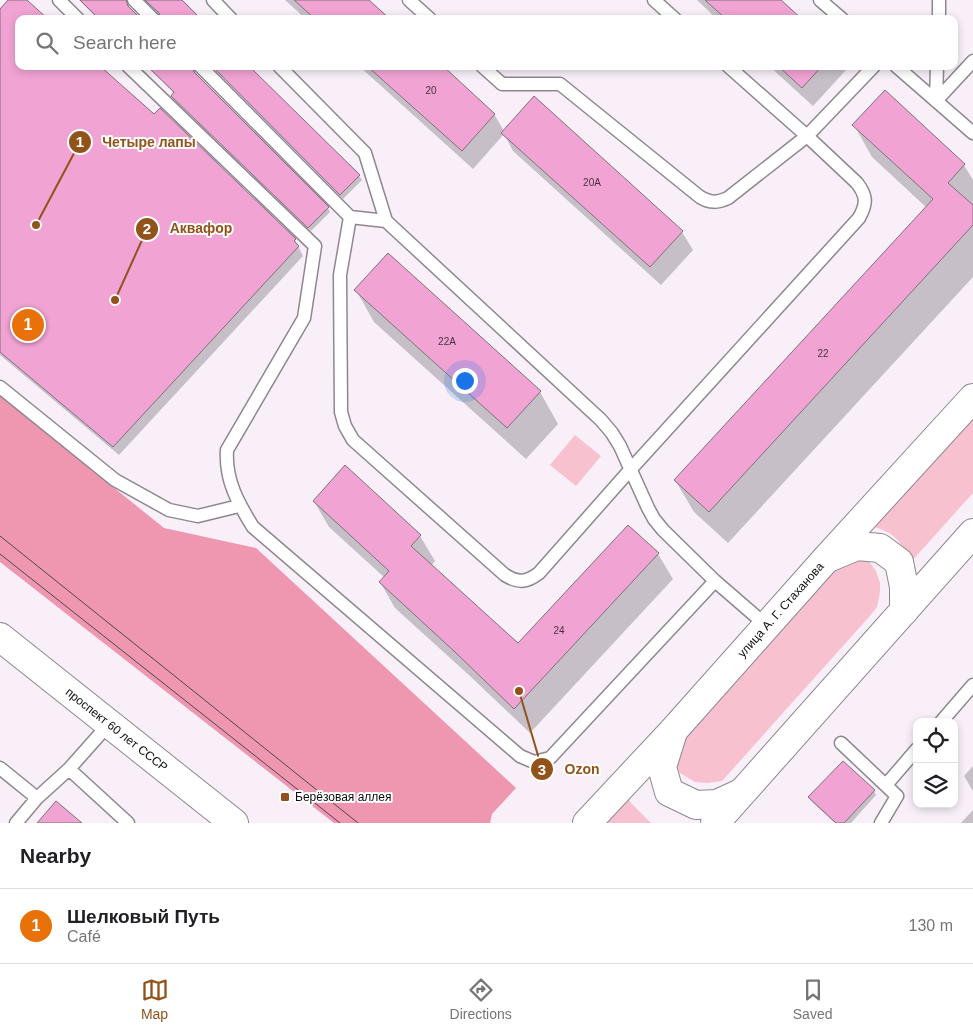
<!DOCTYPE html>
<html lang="en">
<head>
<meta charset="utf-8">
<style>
  :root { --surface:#fff; --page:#f6f6f6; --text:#202124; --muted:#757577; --line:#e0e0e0; --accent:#92531a }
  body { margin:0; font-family:Helvetica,sans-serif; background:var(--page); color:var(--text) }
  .controls { position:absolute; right:15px; bottom:15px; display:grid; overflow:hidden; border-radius:10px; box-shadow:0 2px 8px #0003 }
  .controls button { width:45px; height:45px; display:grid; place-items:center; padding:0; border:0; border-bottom:1px solid var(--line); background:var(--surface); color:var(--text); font:25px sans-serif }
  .you { position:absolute; left:464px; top:380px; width:18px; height:18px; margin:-12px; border:4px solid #fff; border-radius:50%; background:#1a73e8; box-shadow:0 0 0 8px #1a73e833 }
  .badge { display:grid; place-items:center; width:32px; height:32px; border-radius:50%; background:var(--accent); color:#fff; font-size:16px; font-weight:700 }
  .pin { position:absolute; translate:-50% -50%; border:2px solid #fff; box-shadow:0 1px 5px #0006 }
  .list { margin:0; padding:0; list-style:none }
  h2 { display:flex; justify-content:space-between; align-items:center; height:65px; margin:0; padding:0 20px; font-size:21px }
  h2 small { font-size:16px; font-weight:400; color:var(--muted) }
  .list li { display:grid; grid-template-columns:32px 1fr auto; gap:15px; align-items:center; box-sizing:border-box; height:75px; padding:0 20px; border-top:1px solid var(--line) }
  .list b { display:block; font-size:19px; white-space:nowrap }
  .list p { margin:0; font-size:16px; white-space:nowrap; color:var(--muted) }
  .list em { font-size:16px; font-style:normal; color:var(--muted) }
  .icon { flex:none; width:28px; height:28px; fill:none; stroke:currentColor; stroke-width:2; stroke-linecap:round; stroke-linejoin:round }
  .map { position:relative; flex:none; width:973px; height:823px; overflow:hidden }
  .search { position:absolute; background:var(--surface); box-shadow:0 2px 8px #0003; left:15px; right:15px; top:15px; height:55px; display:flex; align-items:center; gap:12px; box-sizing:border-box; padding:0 18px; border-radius:10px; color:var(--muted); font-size:19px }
  .sheet { height:140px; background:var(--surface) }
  nav { display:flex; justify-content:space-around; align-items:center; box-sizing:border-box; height:70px; border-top:1px solid var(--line); background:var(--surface); font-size:14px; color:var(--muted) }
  nav a { display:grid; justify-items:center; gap:2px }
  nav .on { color:var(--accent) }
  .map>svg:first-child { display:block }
  .green { fill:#f7c1cf }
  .forest { fill:#ef96b0 }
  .shadow { fill:#0003 }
  .building { fill:#f1a3d4; stroke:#7d7278 }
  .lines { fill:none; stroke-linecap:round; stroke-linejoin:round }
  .service-casing { stroke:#8f8790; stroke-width:15 }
  .secondary-casing { stroke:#8f8790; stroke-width:30 }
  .service { stroke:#fff; stroke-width:12 }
  .secondary { stroke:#fff; stroke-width:28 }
  .tram { stroke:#4c484d; stroke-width:1 }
  .poi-dot { fill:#92531a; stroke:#fff; stroke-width:2 }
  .labels { text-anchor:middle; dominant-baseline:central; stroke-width:4; stroke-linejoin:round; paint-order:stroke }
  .number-label { font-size:10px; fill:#473140 }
  .street-label { font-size:12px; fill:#0e0b0e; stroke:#fff }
  .poi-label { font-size:12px; fill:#0e0b0e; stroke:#fff; text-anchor:start }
  .leader { fill:none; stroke:#92531a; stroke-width:2 }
  .callout-dot { fill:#92531a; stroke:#fff; stroke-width:2 }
  .mark-label { font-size:15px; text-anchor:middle; font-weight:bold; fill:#fff }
  .callout-label { font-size:14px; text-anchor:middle; font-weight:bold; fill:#92531a; stroke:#fff; stroke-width:4; stroke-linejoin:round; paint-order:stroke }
</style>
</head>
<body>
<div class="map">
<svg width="973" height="823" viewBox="0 0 973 823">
  <rect width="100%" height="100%" fill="#f8eff9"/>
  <path class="green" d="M973,409V493L910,563C900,538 893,531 866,525Z
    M575,435L601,456L576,486L550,465Z
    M839,559H867L876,571L880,583V592L877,607L869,617L722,781L707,783L695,782L680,773L675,764L681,735Z
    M628,793L630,802L651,823H600Z"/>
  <path class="forest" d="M0,396L164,528L256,548L516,788L492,814L490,823H334L0,562Z"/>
  <path class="shadow" d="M9,0H25L19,19V66L154,116L160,110L295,240L303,256L119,455L0,355V11Z
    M79,0H130L128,7L140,19H98Z
    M144,0H180L160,16Z
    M285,0H367L388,19H306Z
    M697,0H779L800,19H717Z
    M147,66H196L194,73L328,208L330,212L311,231L175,100L172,96L175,94Z
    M211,66H248L359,176L362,180L343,199Z
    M359,66H441L494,114L504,131L682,232L693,250L661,285L513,151L504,134L473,169Z
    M769,66H844L846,70L813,106Z
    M885,92L964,165L973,180V277L728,543L694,512L675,480L927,208L872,157L854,125Z
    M356,290L540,392L558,424L526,459L374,322Z
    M314,501L420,536L435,561L431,566L518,645L658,554L673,579L530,733L471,677L395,608L380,582L385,578L329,527Z
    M973,766V791L964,776Z
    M874,791L876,795L851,823H835L812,802L810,798Z
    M973,810V823H961Z"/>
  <path class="building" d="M8,0H27L48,19H19V66H100L154,114L160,108L296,239L294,241L299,246L113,447L0,352V9Z
    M80,0H126L128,6L141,19H99Z
    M145,0H182L201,19H161L159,13Z
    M294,0H369L390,19H315Z
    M705,0H781L802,19H726Z
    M147,66H192L194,72L329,207L308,228L171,96L174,92Z
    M212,66H249L360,175L340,195Z
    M367,66H443L495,114L462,151Z
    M778,66H822L802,88Z
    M885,90L965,164L948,183L973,205V225L709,512L674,480L933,199L852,125Z
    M534,96L683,231L650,267L501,133Z
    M388,253L541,391L507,428L354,290Z
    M345,465L421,535L411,546L518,643L628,525L659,553L514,709L455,652L379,582L389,571L313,501Z
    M843,761L875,790L844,823H836L808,797Z
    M56,801L82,823H37Z"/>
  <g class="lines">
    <defs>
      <path id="service" d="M59,0L78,19
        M134,0L153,19
        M213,0L231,19
        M409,0L430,19
        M654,0L675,19
        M820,0L842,19
        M939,19V0
        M128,66L315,246L304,318L227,450C225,480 238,503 253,527L520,756L534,762L550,758L715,581L767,626
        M200,66L350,217L386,221
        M279,66L365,153L386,221L601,420L612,433L620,446L648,508L654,519L663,530L715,581
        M482,66L502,84H560L700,197C710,203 717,203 728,198L807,136L874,66
        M896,66L973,133
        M936,101L973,61
        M936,101L937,66
        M350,217L340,275L341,412L345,426L353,440L505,575C518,583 526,583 539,573L630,470L859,218C867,204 867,196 857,183L807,136L728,66
        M0,387L115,480L169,510L198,516L239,506
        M941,722L973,685
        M841,743L897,796L881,823
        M0,768L37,798
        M69,769L128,823
        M886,785L917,749
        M16,823L37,798L69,769L109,724"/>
      <g id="secondary">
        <path d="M828,558L857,546L880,548L899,562L904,587V611"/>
        <path id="s1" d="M0,637L234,823"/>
        <path d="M672,735L662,767L669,792L696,805L717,804L741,793"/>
        <path id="s2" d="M587,823L673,731L826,559L973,398"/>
        <path d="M715,823L973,533"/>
      </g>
    </defs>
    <use href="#service" class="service-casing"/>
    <use href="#secondary" class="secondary-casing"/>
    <use href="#service" class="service"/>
    <use href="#secondary" class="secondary"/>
    <path class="tram" d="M0,536L358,823
      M0,554L340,823"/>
  </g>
  <rect class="poi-dot" x="280" y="792" width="10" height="10" rx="2.5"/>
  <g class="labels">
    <g class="number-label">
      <text x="431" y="90">20</text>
      <text x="592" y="182">20А</text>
      <text x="447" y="341">22А</text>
      <text x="823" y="353">22</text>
      <text x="559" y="630">24</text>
    </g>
    <g class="street-label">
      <text stroke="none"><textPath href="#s2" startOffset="288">улица А. Г. Стаханова</textPath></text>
      <text stroke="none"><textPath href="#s1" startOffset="149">проспект 60 лет СССР</textPath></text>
    </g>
    <g class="poi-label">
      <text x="295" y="797">Берёзовая аллея</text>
    </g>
  </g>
  <path class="leader" d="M36 225L80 142M115 300L147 229M519 691L542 769"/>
  <g class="callout-dot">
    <circle cx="36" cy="225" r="5"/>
    <circle cx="115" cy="300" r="5"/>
    <circle cx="519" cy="691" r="5"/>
    <circle cx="80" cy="142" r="12"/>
    <circle cx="147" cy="229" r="12"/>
    <circle cx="542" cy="769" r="12"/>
  </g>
  <g class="mark-label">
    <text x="80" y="147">1</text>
    <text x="147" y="234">2</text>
    <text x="542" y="775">3</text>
  </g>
  <g class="callout-label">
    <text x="149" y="147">Четыре лапы</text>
    <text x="201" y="233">Аквафор</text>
    <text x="582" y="774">Ozon</text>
  </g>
</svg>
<div class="controls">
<button><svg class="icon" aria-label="locate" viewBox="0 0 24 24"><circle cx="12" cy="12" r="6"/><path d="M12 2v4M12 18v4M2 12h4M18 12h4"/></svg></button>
<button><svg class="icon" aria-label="layers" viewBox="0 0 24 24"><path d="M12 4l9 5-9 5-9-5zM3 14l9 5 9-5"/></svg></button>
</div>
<div class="you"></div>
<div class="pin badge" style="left:28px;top:325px;background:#e8710a">1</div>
<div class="search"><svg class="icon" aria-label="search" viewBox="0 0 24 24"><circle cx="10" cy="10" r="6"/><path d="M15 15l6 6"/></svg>Search here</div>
</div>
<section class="sheet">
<h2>Nearby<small></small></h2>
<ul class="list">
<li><span class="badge" style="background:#e8710a">1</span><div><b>Шелковый Путь</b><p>Café</p></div><em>130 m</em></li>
</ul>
</section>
<nav>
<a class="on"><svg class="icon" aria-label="map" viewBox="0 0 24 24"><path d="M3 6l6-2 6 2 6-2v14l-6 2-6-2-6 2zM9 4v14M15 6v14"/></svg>Map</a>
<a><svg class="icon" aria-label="directions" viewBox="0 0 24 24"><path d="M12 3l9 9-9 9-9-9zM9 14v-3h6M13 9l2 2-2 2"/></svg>Directions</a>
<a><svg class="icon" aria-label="saved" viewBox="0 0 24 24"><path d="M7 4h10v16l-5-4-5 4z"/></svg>Saved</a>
</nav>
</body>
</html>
